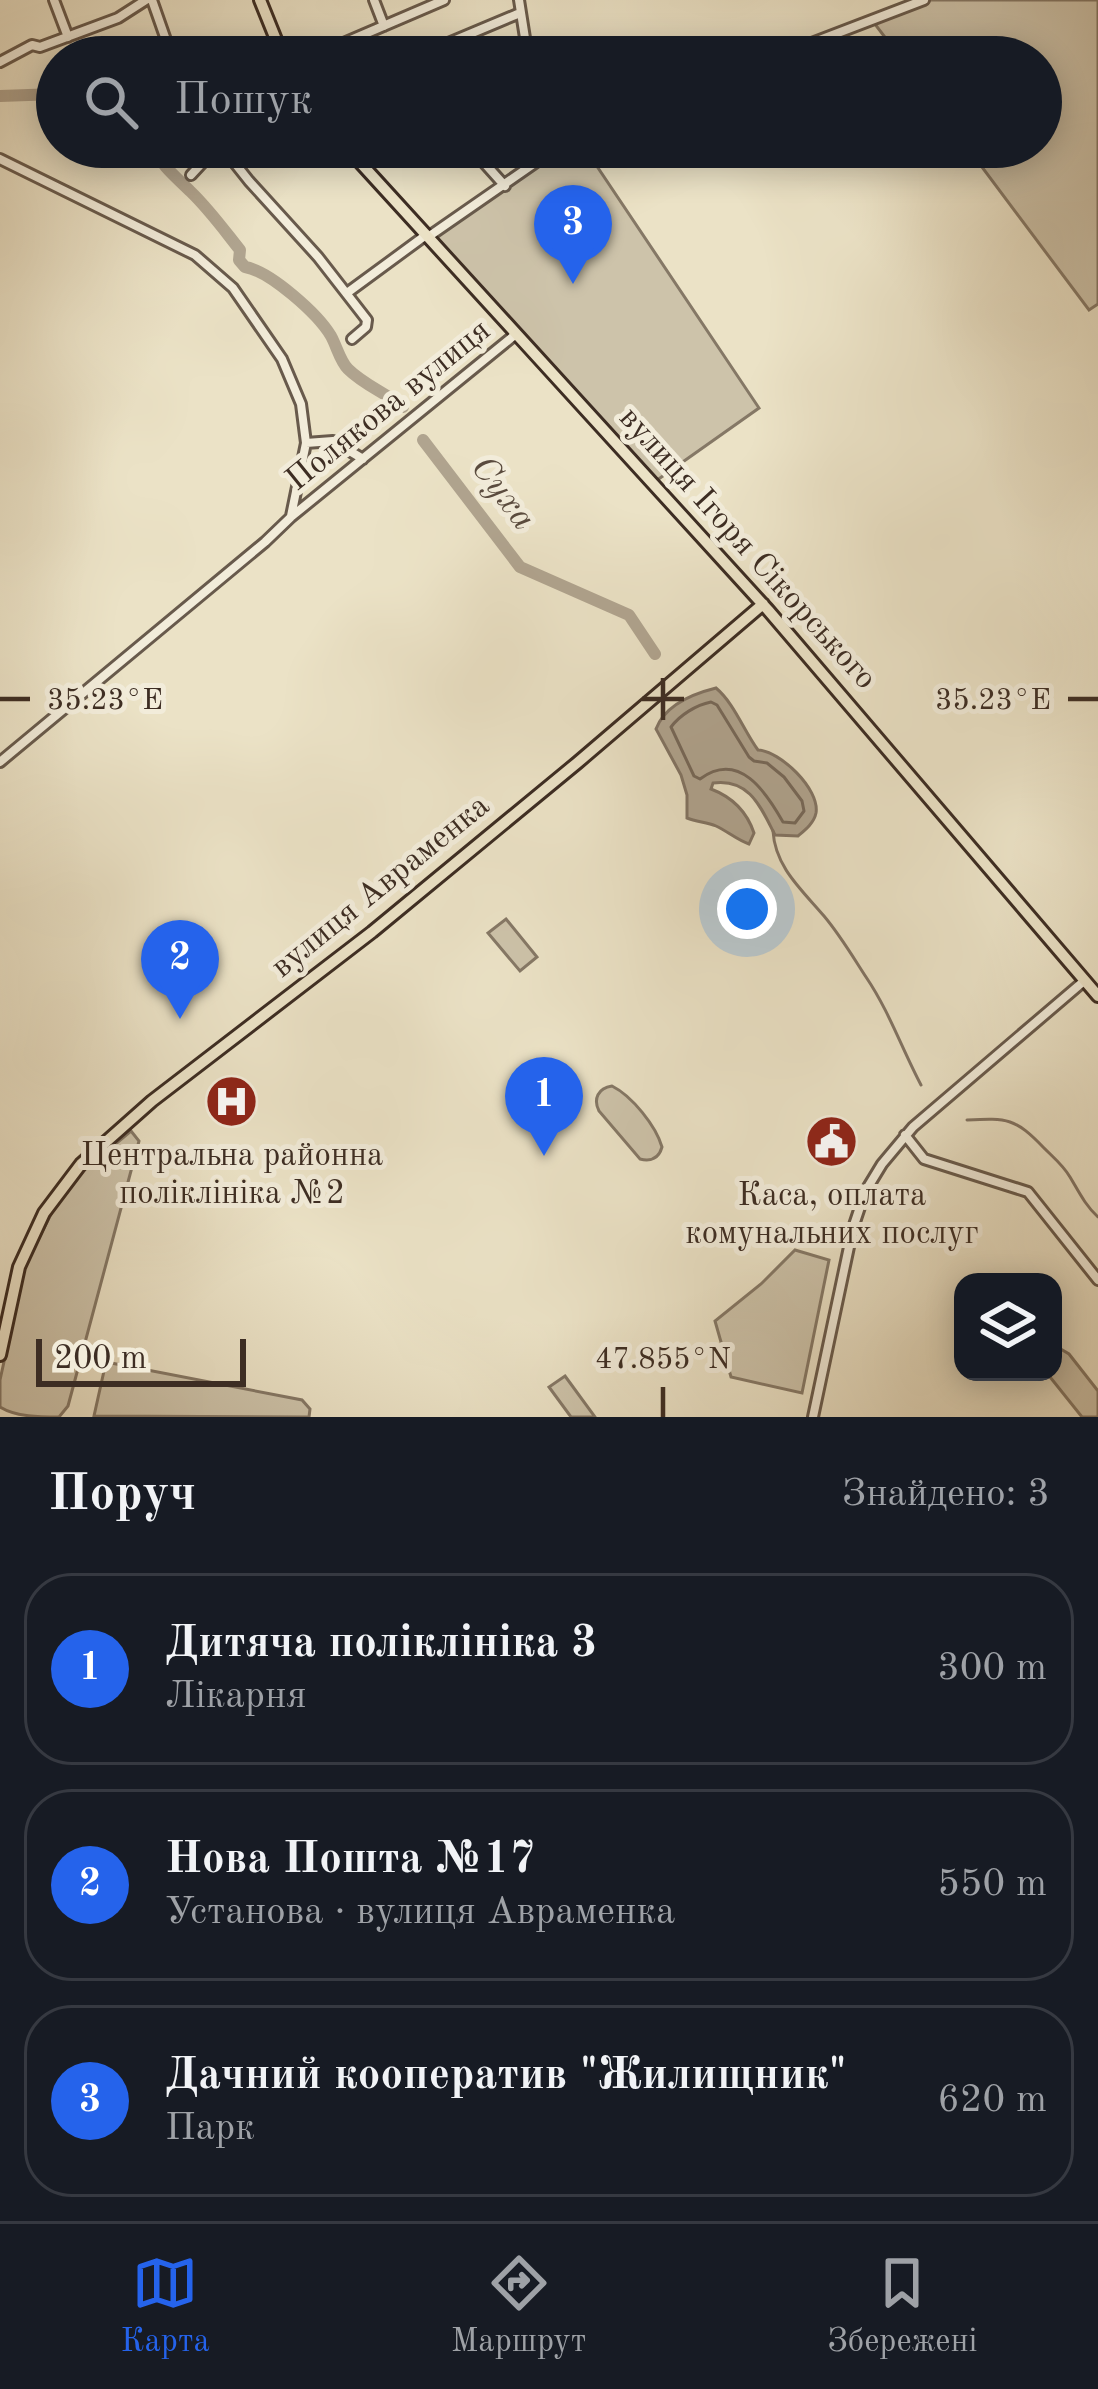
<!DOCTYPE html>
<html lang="uk">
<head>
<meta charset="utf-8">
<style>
  :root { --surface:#171b24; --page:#20242c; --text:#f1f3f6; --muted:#9ea1a6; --line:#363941; --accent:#2563eb }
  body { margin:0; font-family:"Old Standard TT",serif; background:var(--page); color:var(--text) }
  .controls { position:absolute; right:36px; bottom:36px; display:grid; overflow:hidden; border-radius:24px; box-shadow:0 6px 30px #0003 }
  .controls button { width:108px; height:108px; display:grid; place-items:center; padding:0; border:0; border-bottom:3px solid var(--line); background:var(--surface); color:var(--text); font:60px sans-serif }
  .scale { position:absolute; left:36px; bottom:30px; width:210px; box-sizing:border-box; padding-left:12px; border:6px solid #3d2d23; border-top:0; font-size:33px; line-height:42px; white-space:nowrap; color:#3d2d23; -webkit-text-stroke:9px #f2ecda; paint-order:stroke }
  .you { position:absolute; left:747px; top:909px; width:42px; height:42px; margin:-30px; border:9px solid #fff; border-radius:50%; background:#1a73e8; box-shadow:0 0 0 18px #1a73e833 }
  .badge { display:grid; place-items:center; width:78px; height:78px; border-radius:50%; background:var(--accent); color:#fff; font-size:39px; font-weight:700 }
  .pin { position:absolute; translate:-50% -99px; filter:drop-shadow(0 3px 6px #0008) }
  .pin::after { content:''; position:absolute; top:63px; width:42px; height:36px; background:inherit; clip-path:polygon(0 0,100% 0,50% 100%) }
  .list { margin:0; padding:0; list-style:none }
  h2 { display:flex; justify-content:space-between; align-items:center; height:156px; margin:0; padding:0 48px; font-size:51px }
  h2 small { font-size:39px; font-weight:400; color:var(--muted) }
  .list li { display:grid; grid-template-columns:78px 1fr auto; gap:36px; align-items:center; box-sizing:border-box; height:192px; margin:0 24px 24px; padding:0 24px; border:3px solid var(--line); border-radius:48px }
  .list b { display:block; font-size:45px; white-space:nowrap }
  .list p { margin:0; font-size:39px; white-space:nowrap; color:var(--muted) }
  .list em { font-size:39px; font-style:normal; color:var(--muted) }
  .icon { flex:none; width:66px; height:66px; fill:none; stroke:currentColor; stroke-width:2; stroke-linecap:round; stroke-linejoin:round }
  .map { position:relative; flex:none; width:1098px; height:1417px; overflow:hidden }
  .search { position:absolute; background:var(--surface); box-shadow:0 6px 30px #0003; left:36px; right:36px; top:36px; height:132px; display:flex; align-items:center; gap:30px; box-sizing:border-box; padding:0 42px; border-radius:66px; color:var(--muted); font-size:45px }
  .sheet { height:804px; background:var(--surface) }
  nav { display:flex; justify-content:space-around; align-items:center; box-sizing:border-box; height:168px; border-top:3px solid var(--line); background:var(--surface); font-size:33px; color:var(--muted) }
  nav a { display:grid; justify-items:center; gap:6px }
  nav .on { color:var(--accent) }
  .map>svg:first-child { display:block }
  .green { fill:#cdc3aa; stroke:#857866; stroke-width:3 }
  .water { fill:#b0a48f; stroke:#827464; stroke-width:3 }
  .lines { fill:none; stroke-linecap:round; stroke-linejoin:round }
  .shore { stroke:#766859; stroke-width:3 }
  .stream { stroke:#827464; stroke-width:3 }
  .river { stroke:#b0a48f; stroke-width:12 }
  .minor-casing { stroke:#685a4c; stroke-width:14 }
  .major-casing { stroke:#3d2d23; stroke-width:16 }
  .minor { stroke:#f2ecda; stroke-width:8 }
  .major { stroke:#ebe2c6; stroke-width:10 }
  .ticks { fill:none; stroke:#3d2d23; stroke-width:4.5 }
  .labels { text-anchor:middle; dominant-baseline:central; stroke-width:10; stroke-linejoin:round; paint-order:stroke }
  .street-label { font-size:33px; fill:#3d2d23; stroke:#f2ecda }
  .poi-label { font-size:33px; fill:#3d2d23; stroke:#f2ecda }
  .water-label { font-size:36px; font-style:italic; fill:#5a4b3e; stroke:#f2ecda }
  .ticks-label { font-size:30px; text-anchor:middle; fill:#3d2d23; stroke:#f2ecda; stroke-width:10; stroke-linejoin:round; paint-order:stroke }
</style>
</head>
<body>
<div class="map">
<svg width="1098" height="1417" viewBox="0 0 1098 1417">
  <rect width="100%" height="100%" fill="#ebe2c6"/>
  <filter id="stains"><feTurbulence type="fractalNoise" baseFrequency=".00167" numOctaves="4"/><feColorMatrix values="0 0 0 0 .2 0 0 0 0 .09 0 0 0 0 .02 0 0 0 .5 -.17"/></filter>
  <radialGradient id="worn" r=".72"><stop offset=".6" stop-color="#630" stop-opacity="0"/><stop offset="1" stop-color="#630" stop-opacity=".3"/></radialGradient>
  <path class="green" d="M924,0H1098V304L1089,310L967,147H1041V57H900L871,19Z
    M566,147H584L759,408L653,483L426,235L545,156Z
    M506,919L537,957L520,971L488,933Z
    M612,1086C632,1096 656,1126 662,1147C659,1158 651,1162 640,1159L599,1111C593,1099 598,1088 612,1086Z
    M131,1131L139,1141L68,1406L59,1417C40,1417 16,1417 0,1407V1380L25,1266L54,1208L83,1171Z
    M795,1250L829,1260L802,1393L731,1377L715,1321L761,1284Z
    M1059,1348L1069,1354L1098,1391V1417H1082L1046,1372H1053V1349Z
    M106,1362L302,1400L310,1409L309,1417L94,1416Z
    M565,1376L595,1417H571L549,1387Z"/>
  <path class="water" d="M716,688C734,703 744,731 758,750C780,751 820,789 816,813C814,823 805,830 798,836L775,835C761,808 750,778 713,783L711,789C732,797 747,812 754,833L749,844C737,840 727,831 716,826C707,822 697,822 687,818V795L681,775L656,729C665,705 692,694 716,688Z"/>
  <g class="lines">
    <path class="shore" d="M711,702L717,705L749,757L754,761L767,763L784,777L802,801L804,811L795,823L783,822C766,792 739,750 700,779L694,776L671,727C680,715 696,705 711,702Z"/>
    <path class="stream" d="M773,831C775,867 802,890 824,916C840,935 853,957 866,977C889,1011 902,1049 921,1085
      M967,1120C1008,1118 1015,1118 1044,1148C1054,1158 1063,1165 1070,1177C1079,1192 1085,1205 1098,1217"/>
    <path class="river" d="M0,96L57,94
      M152,147C165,169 173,174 190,191C209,209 224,230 240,250L239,260L245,267C270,271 318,314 331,336C337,347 340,361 348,369C364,385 386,393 403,407
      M423,440L520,567L629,615L655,654"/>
    <defs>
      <path id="minor" d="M54,0L68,37
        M152,0L172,57
        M374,0L384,26
        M519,0L528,57
        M311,57L444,0
        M415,57L520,13
        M775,57L924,0
        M0,62L32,45L40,47L118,18L146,0
        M222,147L249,181L318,257L367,320L366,327L352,339
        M470,147L505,186
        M0,159L195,255L233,288L282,359L301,404L306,443L333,441L363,459
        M191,175L217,147
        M428,237L545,156L566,147
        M347,293L426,235
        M291,516L306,443
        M0,762L265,542L291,517L516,334
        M905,1135L924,1159L1028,1192L1098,1280
        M813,1417L853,1228L865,1192L882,1164L913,1127L1084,981"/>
      <path id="major" d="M260,0L283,57
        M346,147L768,610L1098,996
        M0,1355L19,1267L44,1213L81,1164L152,1101L372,932L577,763L763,604"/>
    </defs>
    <use href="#minor" class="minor-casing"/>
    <use href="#major" class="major-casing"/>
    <use href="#minor" class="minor"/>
    <use href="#major" class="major"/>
  </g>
  <path class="ticks" d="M663,678V720M0,699H30M642,699H684M1068,699H1098M663,1387V1417"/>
  <defs>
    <symbol id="hospital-disc" viewBox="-11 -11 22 22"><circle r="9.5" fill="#8f2418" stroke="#f2ecda"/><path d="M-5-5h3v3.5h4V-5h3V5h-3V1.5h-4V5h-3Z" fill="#fff"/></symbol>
    <symbol id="civic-disc" viewBox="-11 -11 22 22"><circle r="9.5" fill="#8f2418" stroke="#f2ecda"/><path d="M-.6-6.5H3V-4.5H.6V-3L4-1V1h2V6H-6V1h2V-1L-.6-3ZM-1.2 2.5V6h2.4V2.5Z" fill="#fff"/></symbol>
  </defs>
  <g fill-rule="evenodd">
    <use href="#hospital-disc" x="202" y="1072" width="59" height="59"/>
    <use href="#civic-disc" x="802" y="1112" width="59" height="59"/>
  </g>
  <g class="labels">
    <g class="street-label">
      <text transform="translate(389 406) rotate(-39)">Полякова вулиця</text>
      <text transform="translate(747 549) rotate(48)">вулиця Ігоря Сікорського</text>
      <text transform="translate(381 887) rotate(-39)">вулиця Авраменка</text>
    </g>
    <g class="poi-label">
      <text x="232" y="1156">Центральна районна<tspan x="232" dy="38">поліклініка №2</tspan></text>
      <text x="832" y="1196">Каса, оплата<tspan x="832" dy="38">комунальних послуг</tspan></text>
    </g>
    <g class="water-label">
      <text transform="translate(502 494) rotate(53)">Суха</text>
    </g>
  </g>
  <g class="ticks-label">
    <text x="993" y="709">35.23°E</text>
    <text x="105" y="709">35.23°E</text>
    <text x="663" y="1368">47.855°N</text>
  </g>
  <rect width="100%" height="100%" filter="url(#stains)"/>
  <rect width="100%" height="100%" fill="url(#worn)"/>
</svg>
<div class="controls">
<button><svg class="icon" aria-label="layers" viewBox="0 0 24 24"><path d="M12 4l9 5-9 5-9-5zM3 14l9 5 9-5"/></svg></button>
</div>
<div class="scale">200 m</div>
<div class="you"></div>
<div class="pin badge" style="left:544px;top:1156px">1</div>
<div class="pin badge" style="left:180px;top:1019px">2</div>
<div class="pin badge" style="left:573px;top:284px">3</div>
<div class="search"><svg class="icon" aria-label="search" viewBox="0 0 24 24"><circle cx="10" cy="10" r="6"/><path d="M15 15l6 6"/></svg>Пошук</div>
</div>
<section class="sheet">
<h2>Поруч<small>Знайдено: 3</small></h2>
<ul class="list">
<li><span class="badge">1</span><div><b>Дитяча поліклініка 3</b><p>Лікарня</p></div><em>300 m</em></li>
<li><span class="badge">2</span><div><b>Нова Пошта №17</b><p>Установа · вулиця Авраменка</p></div><em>550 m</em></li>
<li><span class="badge">3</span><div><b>Дачний кооператив &quot;Жилищник&quot;</b><p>Парк</p></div><em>620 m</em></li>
</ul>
</section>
<nav>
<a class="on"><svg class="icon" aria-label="map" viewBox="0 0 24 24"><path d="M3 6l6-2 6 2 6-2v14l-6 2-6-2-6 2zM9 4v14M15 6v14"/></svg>Карта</a>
<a><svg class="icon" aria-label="directions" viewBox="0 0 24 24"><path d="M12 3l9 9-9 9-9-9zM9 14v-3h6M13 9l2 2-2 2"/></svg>Маршрут</a>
<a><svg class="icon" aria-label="saved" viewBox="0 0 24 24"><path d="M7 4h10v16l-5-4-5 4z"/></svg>Збережені</a>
</nav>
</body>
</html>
